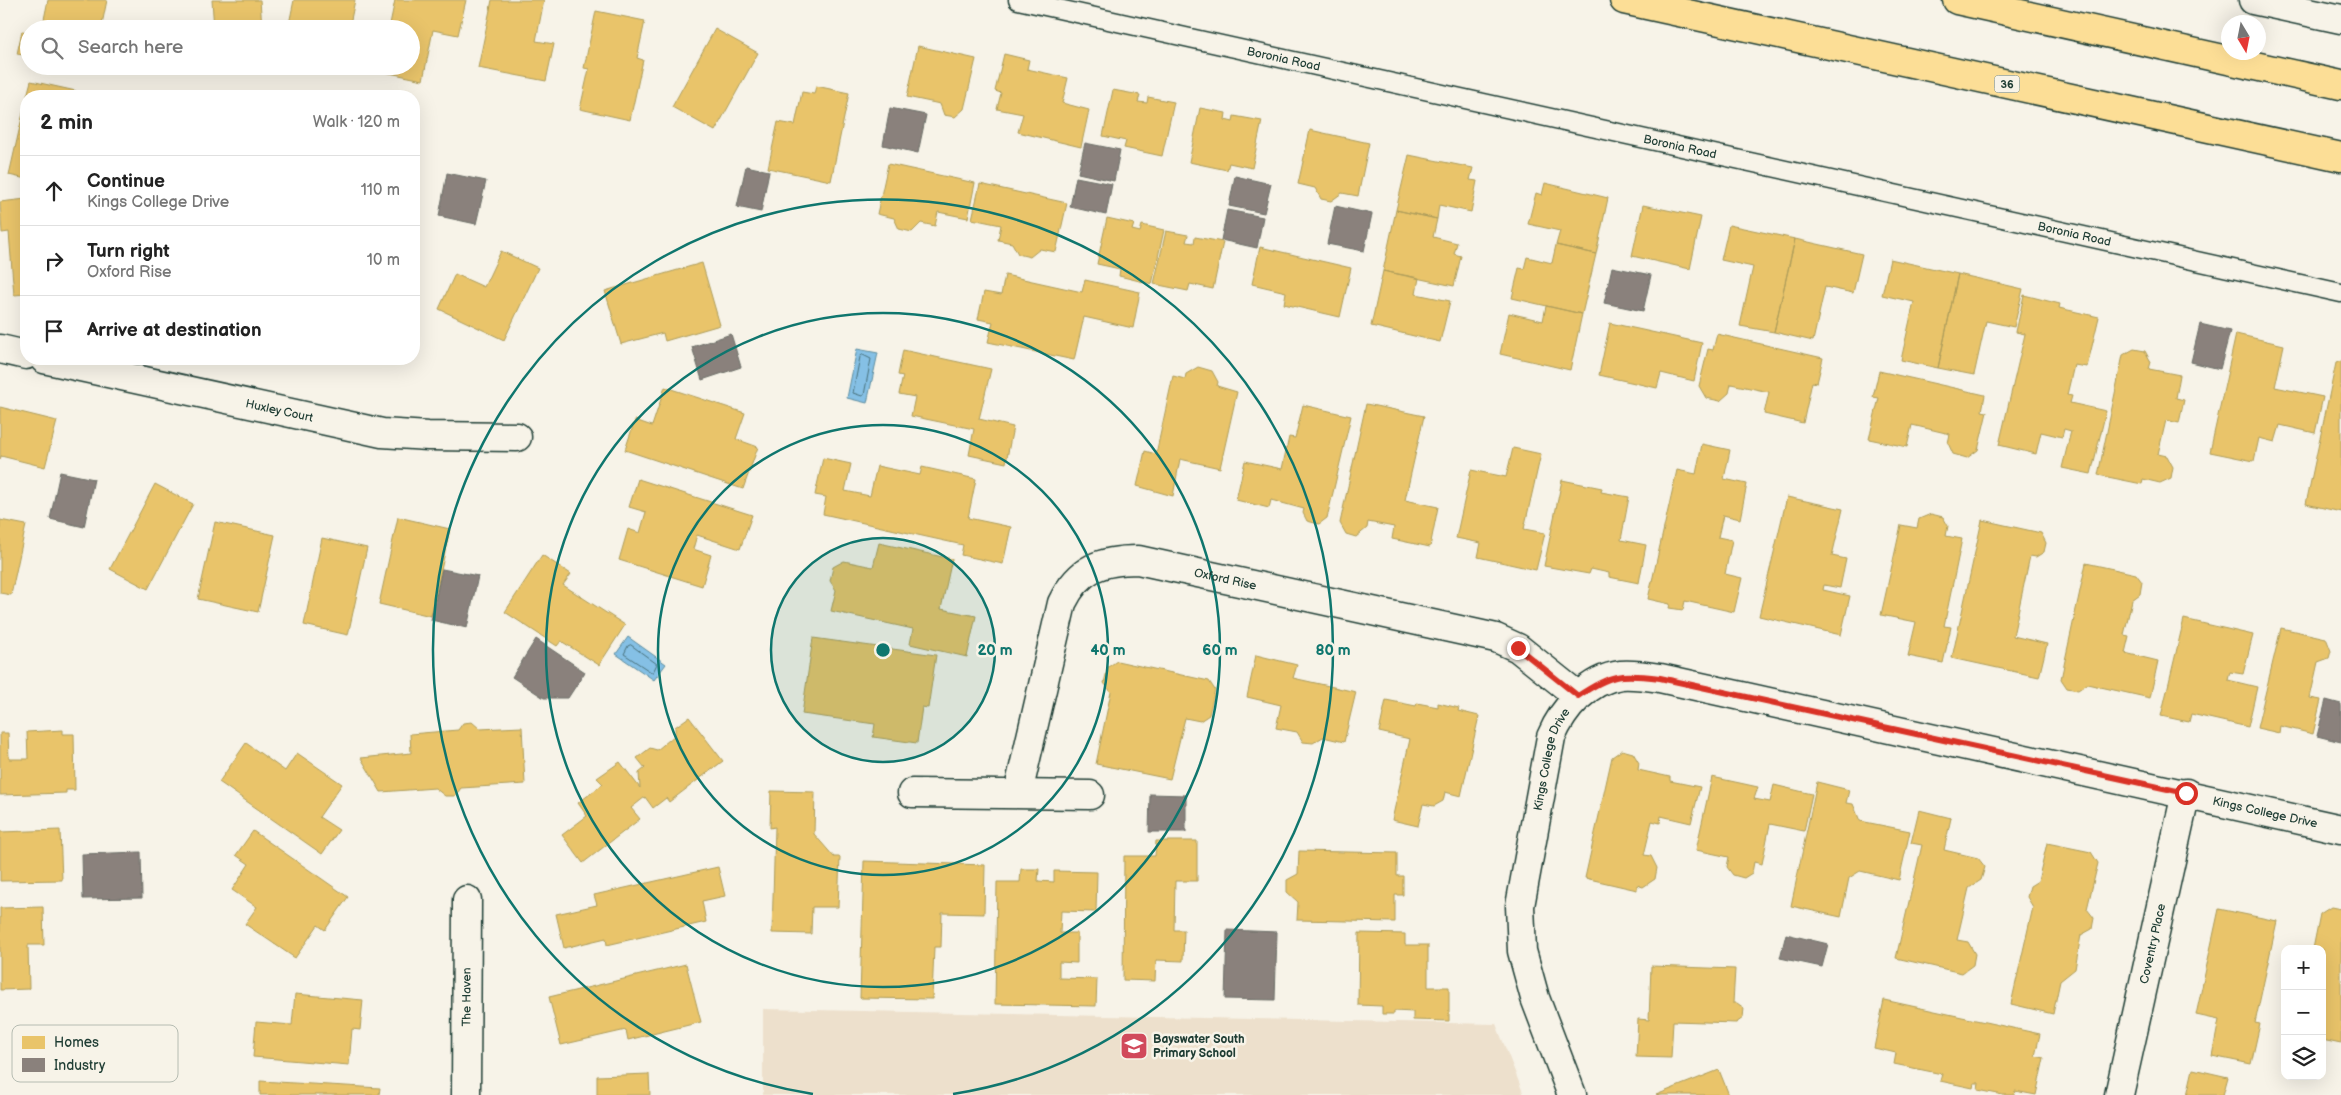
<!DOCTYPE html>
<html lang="en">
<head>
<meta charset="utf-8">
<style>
  :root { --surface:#fff; --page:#f2f2f2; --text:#222; --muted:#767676; --line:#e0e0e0 }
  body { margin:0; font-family:"Balsamiq Sans",sans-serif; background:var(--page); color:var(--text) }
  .controls { position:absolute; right:15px; bottom:15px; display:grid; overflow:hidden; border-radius:10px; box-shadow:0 5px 20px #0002 }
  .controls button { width:45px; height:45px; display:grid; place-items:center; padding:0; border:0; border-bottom:1px solid var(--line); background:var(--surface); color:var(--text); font:25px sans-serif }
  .compass { position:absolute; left:2221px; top:15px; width:45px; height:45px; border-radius:50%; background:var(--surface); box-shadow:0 5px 20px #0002; rotate:170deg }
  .stop { position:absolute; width:15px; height:15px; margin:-11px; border:4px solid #d93025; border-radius:50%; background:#fff }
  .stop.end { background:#d93025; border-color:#fff; box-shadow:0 1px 5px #0008 }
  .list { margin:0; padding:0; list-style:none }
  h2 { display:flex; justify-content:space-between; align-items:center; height:65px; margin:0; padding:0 20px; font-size:21px }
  h2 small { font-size:16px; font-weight:400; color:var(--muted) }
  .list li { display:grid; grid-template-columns:32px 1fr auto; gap:15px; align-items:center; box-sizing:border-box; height:70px; padding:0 20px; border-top:1px solid var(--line) }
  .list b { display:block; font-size:19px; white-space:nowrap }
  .list p { margin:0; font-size:16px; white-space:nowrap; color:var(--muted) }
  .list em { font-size:16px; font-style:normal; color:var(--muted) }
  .icon { flex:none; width:28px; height:28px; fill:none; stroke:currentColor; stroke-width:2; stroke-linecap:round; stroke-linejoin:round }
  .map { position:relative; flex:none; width:2341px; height:1095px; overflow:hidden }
  .search { position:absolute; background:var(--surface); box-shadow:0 5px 20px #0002; left:20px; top:20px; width:400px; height:55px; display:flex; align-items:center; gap:12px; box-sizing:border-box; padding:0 18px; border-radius:28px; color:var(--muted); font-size:19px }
  .panel { position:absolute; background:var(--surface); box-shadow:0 5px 20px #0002; left:20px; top:90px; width:400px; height:275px; border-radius:20px }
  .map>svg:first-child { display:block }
  .built { fill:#ede0cc }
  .water { fill:#85c0e5; stroke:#5c8c9e }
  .homes { fill:#e9c46a; stroke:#ac9c5a }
  .industry { fill:#8a817c; stroke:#6a6d66 }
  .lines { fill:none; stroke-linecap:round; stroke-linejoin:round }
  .shore { stroke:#48717b; stroke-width:1 }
  .lane-casing { stroke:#1f3d34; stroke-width:21 }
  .street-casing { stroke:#1f3d34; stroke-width:31 }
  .primary-casing { stroke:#1f3d34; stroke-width:31 }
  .lane { stroke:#f7f3e8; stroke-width:18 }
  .street { stroke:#f7f3e8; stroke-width:28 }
  .primary { stroke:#fcde96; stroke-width:28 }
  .route { stroke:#d93025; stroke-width:6 }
  .ring { fill:none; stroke:#0f766e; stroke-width:2.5 }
  .labels { text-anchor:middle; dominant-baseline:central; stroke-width:5; stroke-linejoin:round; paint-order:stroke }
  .shield { fill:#f7f3e8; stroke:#60746a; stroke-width:1 }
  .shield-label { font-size:11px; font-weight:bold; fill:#1f3d34 }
  .street-label { font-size:12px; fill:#1f3d34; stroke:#f7f3e8 }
  .poi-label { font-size:12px; font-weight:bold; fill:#1f3d34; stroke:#f7f3e8; text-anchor:start }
  .key { fill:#f7f3e8; stroke:#b6bcb2; stroke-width:1 }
  .key-label { font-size:14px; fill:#1f3d34 }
  .centre { fill:#0f766e; stroke:#f7f3e8; stroke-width:2.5 }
  .ring-label { font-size:15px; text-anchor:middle; font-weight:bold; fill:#0f766e; stroke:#f7f3e8; stroke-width:5; stroke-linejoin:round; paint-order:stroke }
</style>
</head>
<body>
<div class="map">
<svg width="2341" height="1095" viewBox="0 0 2341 1095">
  <rect width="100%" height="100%" fill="#f7f3e8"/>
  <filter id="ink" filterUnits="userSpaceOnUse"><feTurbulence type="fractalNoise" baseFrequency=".02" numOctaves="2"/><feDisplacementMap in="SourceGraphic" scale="10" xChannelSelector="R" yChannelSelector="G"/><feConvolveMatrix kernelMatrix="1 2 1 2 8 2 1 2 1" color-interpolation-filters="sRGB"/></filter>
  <g filter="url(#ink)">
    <path class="built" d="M763,1009L1496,1024L1524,1095H763Z"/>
    <path class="water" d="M857,349L878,353L867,403L847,398Z
      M628,637L666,664L654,680L616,654Z"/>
    <path class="homes" d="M48,0H107L101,29H42Z
      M212,0H260L262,27L214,29Z
      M294,0H355L349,29H288Z
      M395,0H466L458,35L433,30L423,80L380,71L381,66H411V29H389Z
      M492,0H544L536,41L554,44L546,81L478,68Z
      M596,11L645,21L637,58L643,60L630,120L580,109L589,69L584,68Z
      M715,29L758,53L715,131L672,107Z
      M22,31L29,32V56L17,54Z
      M918,46L976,59L964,109L955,117L944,115L940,104L907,97Z
      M1004,54L1029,60L1027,69L1068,78L1062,103L1089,110L1081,147L1018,132L1023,114L997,109L1001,93L995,91Z
      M78,66H109L108,72Z
      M31,81L76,91L75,96H27Z
      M816,86L849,93L831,181L768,168L778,122L795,125L802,92L814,94Z
      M1113,90L1140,95L1138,102L1147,103L1148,97L1174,102L1162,156L1124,148L1126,141L1103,136Z
      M26,100V179L9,175Z
      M1200,108L1226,113L1225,120L1233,122L1234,116L1262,121L1252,168L1229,163L1227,170L1189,162Z
      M1310,130L1369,143L1358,196L1342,193L1331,201L1321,199L1315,188L1298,184Z
      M1409,155L1473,168L1470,180L1477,181L1471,212L1439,205L1437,219L1396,210Z
      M888,164L975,183L968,218L938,212L935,226L921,223L912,232L899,229L894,218L877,214Z
      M1545,183L1608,198L1596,254L1556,245L1560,231L1528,224L1536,193L1542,195Z
      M980,184L1067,203L1056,252L1040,249L1030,257L1018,254L1012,243L998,240L1001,225L972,219Z
      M26,199V294L14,295L9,232L2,233L0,202Z
      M1643,205L1701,217L1690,269L1632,256Z
      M1396,210L1437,219L1433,237L1457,243L1454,254L1461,256L1454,286L1383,271Z
      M1107,218L1134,224L1132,230L1140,232L1142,225L1164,230L1152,284L1119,276L1120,269L1097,264Z
      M1729,225L1795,239L1774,332L1740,326L1753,267L1721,260Z
      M1166,231L1188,235L1186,242L1194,243L1195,237L1223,242L1213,289L1190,284L1188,291L1154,284Z
      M1795,239L1862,254L1853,293L1825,287L1813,341L1774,332Z
      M1556,245L1596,254L1582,314L1512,298L1519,268L1524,269L1527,257L1552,263Z
      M1260,247L1351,268L1340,317L1284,304L1286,292L1252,284Z
      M501,251L538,268L504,340L439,309L455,274L484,287Z
      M1890,259L1958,274L1938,368L1901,360L1914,302L1882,295Z
      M702,263L720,325L665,341L663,333L621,344L605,291Z
      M1383,271L1419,278L1416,294L1450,301L1440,342L1371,326Z
      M1958,274L2023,289L2014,327L1986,321L1974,375L1938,368Z
      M1005,275L1082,292L1085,280L1140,292L1133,328L1084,317L1074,360L988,342L993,322L978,319L984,292L1001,295Z
      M2024,295L2060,304L2059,308L2099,317L2087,367L2074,365L2067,395L2072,396L2070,403L2106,411L2091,474L2062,468L2071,431L2064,429L2062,437L2041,432L2036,454L1999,445L2025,334L2016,332Z
      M1546,306L1582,314L1570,370L1500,354L1509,313L1543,321Z
      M1610,323L1702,343L1694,381L1661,373L1657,388L1599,375Z
      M1717,334L1823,358L1817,383L1812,382L1803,423L1764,414L1769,392L1731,384L1729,393L1720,401L1706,398L1699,386L1708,349L1713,350Z
      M2236,334L2284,345L2275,387L2323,397L2315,433L2280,425L2275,442L2259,438L2254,461L2210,452Z
      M2134,349L2145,351L2151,362L2149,369L2180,375L2176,398L2184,400L2179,423L2166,420L2158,454L2167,456L2173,467L2171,478L2160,483L2143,479L2142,484L2098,475L2123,355Z
      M903,350L991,369L979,419L1013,427L1006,463L969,455L974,429L911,416L915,397L899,394L903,376L898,375Z
      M2341,361V512L2306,504L2336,363Z
      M1198,367L1212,371L1218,382L1217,386L1237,392L1220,468L1180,459L1173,496L1137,486L1145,451L1156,454L1173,376L1185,379L1186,374Z
      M1879,371L1985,395L1982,411L1987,412L1978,450L1967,458L1953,454L1948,443L1950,434L1912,425L1907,447L1869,439L1879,398L1873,397Z
      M665,387L745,413L736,439L758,447L743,489L625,450L635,420L652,426Z
      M1366,404L1424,416L1405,500L1438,507L1430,547L1392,539L1394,527L1368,522L1367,528L1356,537L1346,534L1340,523Z
      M1303,405L1351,416L1327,518L1319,524L1307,521L1303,513L1304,509L1271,500L1269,508L1236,500L1245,461L1282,469L1289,437L1295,438Z
      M0,407L57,421L45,467L1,456L0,460Z
      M1702,444L1730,450L1724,479L1747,484L1740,519L1723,515L1718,537L1732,540L1725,574L1742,578L1734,612L1685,601L1683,610L1669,608L1670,604L1648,599L1677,470L1696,474Z
      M1513,448L1541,454L1524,529L1545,533L1536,570L1478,557L1481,543L1456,538L1471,470L1506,477Z
      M823,458L851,464L845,491L870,496L877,466L920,475L922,467L976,479L968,518L1011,527L1003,564L961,555L963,545L823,514L826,497L815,495Z
      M638,479L752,515L740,549L697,535L693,549L711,555L702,586L619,560L628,529L640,533L646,512L629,507Z
      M1562,480L1602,488L1601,492L1629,497L1621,540L1646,545L1639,583L1609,577V573L1591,569L1589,574L1544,566Z
      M155,484L193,504L148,589L110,569Z
      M1787,497L1843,509L1832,556L1846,559L1840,588L1824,585L1823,590L1850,596L1841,635L1759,616Z
      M1931,514L1943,517L1948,526L1946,536L1962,539L1944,626L1951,627L1943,663L1908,656L1916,622L1881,615L1901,525L1917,528L1919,519Z
      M398,517L450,529L431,616L379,604Z
      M0,520L26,525L11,595L0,593Z
      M1982,520L2041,533L2046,543L2044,552L2036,557L2030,556L2013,636L2047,644L2039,677L1952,658Z
      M215,522L275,535L258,612L198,599Z
      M322,538L367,548L348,635L304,625Z
      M879,543L952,559L941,609L976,616L967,657L910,644L913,629L831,611L836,590L830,581L833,567L844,561L873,567Z
      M542,555L571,574L563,585L625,625L599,665L561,641L557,646L505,612Z
      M2086,563L2136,574L2142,582L2140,594L2132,600L2124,635L2129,636L2125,653L2158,661L2150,698L2087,684L2078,690L2067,688L2061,679Z
      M2184,619L2253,635L2243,674L2230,672L2228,680L2257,687L2248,727L2191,714L2189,722L2161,716Z
      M2281,628L2326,638L2331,651L2329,658L2318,662L2310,698L2321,700L2313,734L2280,726L2279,733L2257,728Z
      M813,638L936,655L928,708L922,707L917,743L873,737L875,724L802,714Z
      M1256,655L1297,665L1293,678L1356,692L1344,742L1323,737L1313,743L1303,742L1297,732L1276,728L1281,705L1247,697Z
      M1117,661L1209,681L1215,690L1209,715L1200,721L1185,718L1170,779L1096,764L1111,692L1104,683L1108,667Z
      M1386,700L1416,706L1417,703L1438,707V703L1459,708L1458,711L1479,716L1461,796L1445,792L1443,801L1434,806L1423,804L1418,826L1392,820L1410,739L1379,732Z
      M689,717L723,761L669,802L666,798L653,808L645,797L631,808L640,819L583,863L562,835L587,816L578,803L603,784L597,778L620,762L640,788L639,773L645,768L637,758L650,748L657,750L675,735V727Z
      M472,722L480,729L522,727L525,784L461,788L455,796H445L435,788L381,792L361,758L411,753L410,734L458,730L463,723Z
      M63,730V734H74L75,790H66V793L0,795V733H8L9,759H28L27,732Z
      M246,743L285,771L297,753L342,784L319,817L339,830L322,854L219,782Z
      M1622,750L1633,753L1639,763L1638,770L1670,777V781L1700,787L1691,823L1661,816L1660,823L1652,821L1644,855L1651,856L1657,868L1655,879L1643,887L1637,885V890L1585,878L1612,757Z
      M1712,777L1758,787L1754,799L1770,802L1774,785L1812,794L1804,831L1770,824L1762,864L1754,862L1752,873L1744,878L1733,875L1727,867L1729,857L1696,850Z
      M1817,782L1849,790L1846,803L1853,804L1860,821L1910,831L1899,880L1860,871L1849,878L1841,917L1791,906Z
      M771,791L815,792L814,834L834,857H840L838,907H812L811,934L772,933L775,827L770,828Z
      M1919,810L1951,818L1944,850L1978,858L1985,867L1981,880L1969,888L1957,940L1968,942L1975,954L1973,965L1962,973L1896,958L1922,845L1911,843Z
      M60,830L62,880L0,881V832Z
      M253,831L348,897L325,930L318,925L295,958L245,924L257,907L232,890L249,864L236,855Z
      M1156,841H1197V881H1175L1174,930H1184L1183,961L1156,960L1155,981L1123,980L1124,856H1155Z
      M2047,843L2091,852L2098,863L2087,909L2094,918L2092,929L2081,935L2075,969L2060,981L2053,1014L2011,1004L2033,907L2027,897L2030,886L2038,881Z
      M1299,851L1397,853V876H1403V895H1395V922L1297,920L1298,902L1287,892V880L1298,874Z
      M864,861L985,865L984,914L942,913L941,947H934L932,999L860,998Z
      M718,867L725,896L702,901L706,922L607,945L606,938L564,948L556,914L597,905L594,895Z
      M1021,869H1039L1038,881L1054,882V871L1097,872L1096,912L1061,911L1060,933H1077V963L1059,962V978L1097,979L1096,1006L995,1004L997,882H1020Z
      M43,907L44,945H28L29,989L0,990V908Z
      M2331,907L2341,909V1044L2322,1040V949H2313L2320,914Z
      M2219,909L2277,921L2255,1023L2260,1024L2251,1064L2212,1056L2219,1020L2196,1015Z
      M1359,933L1405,934V945H1428V987H1449V1021L1413,1020V1012L1394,1011V1014H1382V1006L1358,1005Z
      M686,964L701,1022L628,1040L626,1030L561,1045L549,997Z
      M1651,966L1735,969L1733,1003H1737L1744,1008L1743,1018L1736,1023L1673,1021L1671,1058L1636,1057L1638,1019L1649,1020Z
      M295,994L363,1000L360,1030L352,1029L349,1065L253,1057L256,1022L292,1025Z
      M1884,1000L2040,1034L2035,1056L2044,1058L2036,1095L2015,1091L2014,1095H2003L1978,1090L1979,1083H1974L1973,1088L1940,1081L1942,1074L1894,1064L1896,1053L1874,1048Z
      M2193,1069L2228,1077L2223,1095H2187Z
      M1719,1070L1729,1095H1656Z
      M649,1074L650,1095H597V1076Z
      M260,1081L380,1088L379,1095H260Z"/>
    <path class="industry" d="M890,108L926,115L918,153L883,145Z
      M1085,143L1120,150L1114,181L1078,173Z
      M746,166L769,171L761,212L737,207Z
      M447,173L486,181L476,224L439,216Z
      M1235,176L1271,184L1264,213L1229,206Z
      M1076,177L1112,184L1106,215L1070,207Z
      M1335,206L1372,214L1364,251L1327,244Z
      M1227,210L1263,217L1257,248L1221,240Z
      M1612,267L1651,275L1643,311L1604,303Z
      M2200,324L2230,331L2220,369L2191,362Z
      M731,334L741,367L702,380L692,347Z
      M60,472L94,479L84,527L50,519Z
      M442,569L478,576L467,628L431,620Z
      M536,639L585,672L568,698H544L512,677Z
      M2326,700L2341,704V742L2317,736Z
      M1150,794L1186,795V832H1149Z
      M141,852L142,898L83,899L82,854Z
      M1227,930L1277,932L1275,1000L1225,999Z
      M1786,934L1828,944L1822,967L1780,958Z"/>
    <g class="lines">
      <path class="shore" d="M863,355L871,359L864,395L862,396L853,393L860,357Z
        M631,645L657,664L653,672H651L624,654L628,646Z"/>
      <defs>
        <g id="lane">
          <path id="s1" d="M1018,0L2341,293"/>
        </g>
        <g id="street">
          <path d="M2253,0L2341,19"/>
          <path d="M0,349L26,355"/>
          <path id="s2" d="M44,359L382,433L428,436L517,437"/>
          <path d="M912,793L1090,795"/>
          <path id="s3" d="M1018,793L1062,603C1079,568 1101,560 1138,560L1496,638L1518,648L1578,696"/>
          <path id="s4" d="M466,1095L467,900"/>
          <path id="s5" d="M1572,1095L1535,998L1522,951L1520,906L1551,737C1563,709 1588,679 1621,675C1634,674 1647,676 1660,678L2341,829"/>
          <path id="s6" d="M2119,1095L2186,793"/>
        </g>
        <path id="primary" d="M1624,0L2341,157
          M1957,0L2341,85"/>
      </defs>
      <use href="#lane" class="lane-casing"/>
      <use href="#street" class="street-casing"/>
      <use href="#primary" class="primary-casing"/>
      <use href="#lane" class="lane"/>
      <use href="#street" class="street"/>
      <use href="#primary" class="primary"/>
    </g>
  </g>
  <g class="lines" filter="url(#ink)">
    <path class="route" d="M1518,648L1578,696C1611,674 1620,673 1660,678L2186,793"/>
  </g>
  <circle cx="883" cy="650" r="112" fill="#0f766e" fill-opacity=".12"/>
  <g class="ring">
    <circle cx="883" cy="650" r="112"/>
    <circle cx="883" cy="650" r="225"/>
    <circle cx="883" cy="650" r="337"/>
    <path d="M813 1094A450 450 0 1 1 953 1094"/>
  </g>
  <defs>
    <symbol id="school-square" viewBox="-11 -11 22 22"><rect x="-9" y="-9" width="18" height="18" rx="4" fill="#d1495b" stroke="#f7f3e8"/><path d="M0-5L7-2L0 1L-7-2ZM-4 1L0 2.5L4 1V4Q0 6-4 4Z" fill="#fff"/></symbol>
  </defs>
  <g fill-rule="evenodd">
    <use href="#school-square" x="1118" y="1030" width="32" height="32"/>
  </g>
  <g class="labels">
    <rect class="shield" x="1994.5" y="75.5" width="25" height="17" rx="4"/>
    <g class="shield-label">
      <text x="2007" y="84">36</text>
    </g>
    <g class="street-label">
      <text stroke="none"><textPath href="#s1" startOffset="272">Boronia Road</textPath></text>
      <text stroke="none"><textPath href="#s1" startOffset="678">Boronia Road</textPath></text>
      <text stroke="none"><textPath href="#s1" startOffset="1082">Boronia Road</textPath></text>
      <text stroke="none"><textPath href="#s2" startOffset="241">Huxley Court</textPath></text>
      <text stroke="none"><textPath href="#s3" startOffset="378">Oxford Rise</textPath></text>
      <text stroke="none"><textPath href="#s5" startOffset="348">Kings College Drive</textPath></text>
      <text stroke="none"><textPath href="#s5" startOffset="1126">Kings College Drive</textPath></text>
      <text stroke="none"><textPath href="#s6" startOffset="155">Coventry Place</textPath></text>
      <text stroke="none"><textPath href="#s4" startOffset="98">The Haven</textPath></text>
    </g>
    <g class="poi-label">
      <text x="1153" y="1039">Bayswater South<tspan x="1153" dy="14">Primary School</tspan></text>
    </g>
  </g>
  <rect x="12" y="1025" width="166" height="57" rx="8" class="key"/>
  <rect x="22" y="1036" width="23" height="13" fill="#e9c46a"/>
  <rect x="22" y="1058" width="23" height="14" fill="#8a817c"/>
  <g class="key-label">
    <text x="54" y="1047">Homes</text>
    <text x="54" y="1070">Industry</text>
  </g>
  <circle cx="883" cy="650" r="8" class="centre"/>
  <g class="ring-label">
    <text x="995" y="655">20 m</text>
    <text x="1108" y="655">40 m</text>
    <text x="1220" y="655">60 m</text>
    <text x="1333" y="655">80 m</text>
  </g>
</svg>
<div class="controls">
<button>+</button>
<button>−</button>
<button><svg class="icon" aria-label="layers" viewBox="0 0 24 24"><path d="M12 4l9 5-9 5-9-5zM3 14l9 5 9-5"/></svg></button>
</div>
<svg class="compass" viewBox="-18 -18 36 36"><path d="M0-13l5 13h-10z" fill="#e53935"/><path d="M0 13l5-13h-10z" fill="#767676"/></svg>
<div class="stop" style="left:2186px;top:793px"></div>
<div class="stop end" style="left:1518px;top:648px"></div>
<div class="search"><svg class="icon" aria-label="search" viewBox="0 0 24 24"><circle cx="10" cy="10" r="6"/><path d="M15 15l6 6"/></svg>Search here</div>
<section class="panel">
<h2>2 min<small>Walk · 120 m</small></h2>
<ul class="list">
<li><svg class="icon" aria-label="ahead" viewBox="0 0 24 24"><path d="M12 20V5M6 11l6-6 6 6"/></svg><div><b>Continue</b><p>Kings College Drive</p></div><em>110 m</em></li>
<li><svg class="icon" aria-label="right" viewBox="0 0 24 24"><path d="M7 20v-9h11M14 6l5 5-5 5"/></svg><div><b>Turn right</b><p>Oxford Rise</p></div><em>10 m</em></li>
<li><svg class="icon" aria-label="arrive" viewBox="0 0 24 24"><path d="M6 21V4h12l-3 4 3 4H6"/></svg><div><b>Arrive at destination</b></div></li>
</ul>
</section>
</div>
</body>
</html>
